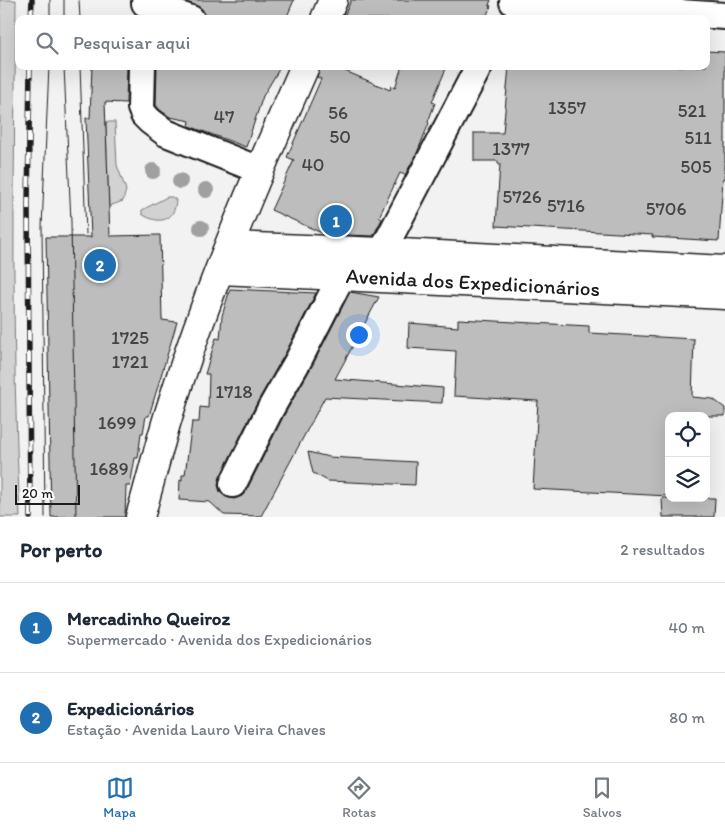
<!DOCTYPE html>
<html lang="pt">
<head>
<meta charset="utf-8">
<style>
  :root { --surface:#fff; --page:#f6f6f7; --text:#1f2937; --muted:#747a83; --line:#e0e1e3; --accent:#1f6fb2 }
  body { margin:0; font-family:Itim,sans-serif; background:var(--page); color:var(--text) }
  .controls { position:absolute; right:15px; bottom:15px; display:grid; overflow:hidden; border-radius:10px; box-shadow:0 5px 20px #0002 }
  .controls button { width:45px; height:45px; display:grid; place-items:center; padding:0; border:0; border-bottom:1px solid var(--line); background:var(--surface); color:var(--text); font:25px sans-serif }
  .scale { position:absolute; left:15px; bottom:12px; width:65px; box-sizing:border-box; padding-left:5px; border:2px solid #1c1c1c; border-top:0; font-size:14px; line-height:18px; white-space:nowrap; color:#1c1c1c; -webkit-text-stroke:4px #fff; paint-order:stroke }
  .you { position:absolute; left:358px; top:334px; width:18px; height:18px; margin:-12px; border:4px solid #fff; border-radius:50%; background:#1a73e8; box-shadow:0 0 0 8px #1a73e833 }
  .badge { display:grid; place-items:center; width:32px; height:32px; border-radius:50%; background:var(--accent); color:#fff; font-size:16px; font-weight:700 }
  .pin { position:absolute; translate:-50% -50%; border:2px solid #fff; box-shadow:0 1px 5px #0006 }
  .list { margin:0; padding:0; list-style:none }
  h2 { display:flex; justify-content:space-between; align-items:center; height:65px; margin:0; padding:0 20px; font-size:21px }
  h2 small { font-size:16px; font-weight:400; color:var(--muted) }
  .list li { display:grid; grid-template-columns:32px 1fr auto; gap:15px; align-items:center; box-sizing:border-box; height:90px; padding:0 20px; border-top:1px solid var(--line) }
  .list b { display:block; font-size:19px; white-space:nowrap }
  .list p { margin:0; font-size:16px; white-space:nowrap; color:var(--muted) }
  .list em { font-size:16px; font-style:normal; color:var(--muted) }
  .icon { flex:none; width:28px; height:28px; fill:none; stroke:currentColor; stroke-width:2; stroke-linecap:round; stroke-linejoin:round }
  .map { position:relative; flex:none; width:725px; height:517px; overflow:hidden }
  .search { position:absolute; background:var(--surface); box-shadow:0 5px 20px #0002; left:15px; right:15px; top:15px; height:55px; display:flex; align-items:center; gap:12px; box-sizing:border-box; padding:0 18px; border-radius:10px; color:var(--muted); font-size:19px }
  .sheet { height:245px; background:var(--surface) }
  nav { display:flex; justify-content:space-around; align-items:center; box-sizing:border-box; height:70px; border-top:1px solid var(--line); background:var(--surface); font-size:14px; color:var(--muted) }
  nav a { display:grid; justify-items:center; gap:2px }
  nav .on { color:var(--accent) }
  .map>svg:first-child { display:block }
  .green { fill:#d2d2d2; stroke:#777 }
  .building { fill:#bdbdbd; stroke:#1c1c1c }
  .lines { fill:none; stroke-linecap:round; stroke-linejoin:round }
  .minor-casing { stroke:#1c1c1c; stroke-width:30 }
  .major-casing { stroke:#1c1c1c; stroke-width:31 }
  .minor { stroke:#fff; stroke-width:26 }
  .major { stroke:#fff; stroke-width:28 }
  .tram { stroke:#1c1c1c; stroke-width:1 }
  .rail-casing { stroke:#1c1c1c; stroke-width:5.5 }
  .rail { stroke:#fff; stroke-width:4; stroke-dasharray:11; stroke-linecap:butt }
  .tree { fill:#a0a0a0 }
  .labels { text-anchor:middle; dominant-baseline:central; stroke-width:4; stroke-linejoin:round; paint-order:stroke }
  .number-label { font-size:19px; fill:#444 }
  .street-label { font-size:21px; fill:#1c1c1c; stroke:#fff }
</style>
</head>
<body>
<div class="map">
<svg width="725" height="517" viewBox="0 0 725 517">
  <rect width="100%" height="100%" fill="#f2f2f2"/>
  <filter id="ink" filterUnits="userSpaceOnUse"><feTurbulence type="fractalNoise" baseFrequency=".02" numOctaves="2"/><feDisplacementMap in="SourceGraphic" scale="10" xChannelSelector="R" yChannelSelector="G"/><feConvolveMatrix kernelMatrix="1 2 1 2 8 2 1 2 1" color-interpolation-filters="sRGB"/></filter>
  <g filter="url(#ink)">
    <path class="green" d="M0,0H16C14,172 11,345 20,517H0Z
      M106,122H115L117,165L126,190L123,201L112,205L109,210Z
      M167,197H172L176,200C175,222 158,225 142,214V210Z"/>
    <path class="building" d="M182,0H294L286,19H206L202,9Z
      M351,0H491L489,5L491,6L485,19H343Z
      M706,51L725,52V179L723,178L719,241L652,237L653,235L496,226L500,164H498V161H474V133H503L509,66H706Z
      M92,66H127L126,103L105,102L110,236L160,235L162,320L177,322L149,416H146L143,433H141L138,458H135L130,486H126L125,517H51L46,237H91L86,118H90Z
      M157,66H281L263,96L246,147L189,126L190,121L170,117L160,110L156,105Z
      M320,66H347L345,71L390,90L391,86L395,88L402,66H447L432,102L435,103L428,122L429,123L417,153L405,175L400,173L379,217L382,219L373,236L324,234L271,210L294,160L287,157L321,79L317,77Z
      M230,289L316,293L286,352L258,401L220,477L218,485L220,492L226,497L234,499L242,496L246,491L284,415L312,366L350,292L379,297L335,379L443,388L442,403L325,397L261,516L224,515L210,502L179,500L180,480L182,481V475H185L192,422H199L200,407L208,408L209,374H205L216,338L220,339L222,316Z
      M458,319L589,326V333L694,339L692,397L713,399L725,408V416H669V496L533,489L538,401L454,396L456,351L408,348L409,323L458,327Z
      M308,452L329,457L416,462L415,485L328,481L313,473Z
      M662,498H715L714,517H663Z"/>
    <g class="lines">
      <defs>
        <path id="minor" d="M513,2L725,16
          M145,3L191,19
          M142,66L141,108L144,115L150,121L166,133L259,170
          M380,272L382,252L479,66
          M233,484L271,408L299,359L342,275"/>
        <path id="major" d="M325,19L333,0
          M230,246L382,252L725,270
          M220,270L725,295
          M140,517C151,479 160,441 172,404C208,289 256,177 305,66"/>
      </defs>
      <use href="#minor" class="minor-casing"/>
      <use href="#major" class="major-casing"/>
      <use href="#minor" class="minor"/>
      <use href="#major" class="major"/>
      <path class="tram" d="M79,0L80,19
        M50,19V0
        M64,19V0
        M64,66L71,222L76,517
        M80,66L86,234
        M45,517L42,227L49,66"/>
      <defs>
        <path id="rail" d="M31,19L32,0
          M30,66L28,206L30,517"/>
      </defs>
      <use href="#rail" class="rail-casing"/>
      <use href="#rail" class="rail"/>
    </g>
    <g class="tree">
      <circle cx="153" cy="171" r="8"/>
      <circle cx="180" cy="181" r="8"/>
      <circle cx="206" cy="190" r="8"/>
      <circle cx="201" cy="228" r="8"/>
    </g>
  </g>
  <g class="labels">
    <g class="number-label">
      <text x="567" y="107">1357</text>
      <text x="692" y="110">521</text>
      <text x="338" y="112">56</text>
      <text x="224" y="116">47</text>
      <text x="340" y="136">50</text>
      <text x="698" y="137">511</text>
      <text x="511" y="148">1377</text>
      <text x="313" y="164">40</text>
      <text x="696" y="166">505</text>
      <text x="522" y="196">5726</text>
      <text x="566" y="205">5716</text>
      <text x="666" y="208">5706</text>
      <text x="130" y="337">1725</text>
      <text x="130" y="361">1721</text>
      <text x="234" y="391">1718</text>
      <text x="117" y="422">1699</text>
      <text x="109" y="468">1689</text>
    </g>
    <g class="street-label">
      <text transform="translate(473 282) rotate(3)">Avenida dos Expedicionários</text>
    </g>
  </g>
</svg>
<div class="controls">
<button><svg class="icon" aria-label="locate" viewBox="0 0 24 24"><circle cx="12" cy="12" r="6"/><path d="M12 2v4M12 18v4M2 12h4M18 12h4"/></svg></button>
<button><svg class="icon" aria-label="layers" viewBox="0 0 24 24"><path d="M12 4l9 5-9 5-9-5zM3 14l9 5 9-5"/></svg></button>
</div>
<div class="scale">20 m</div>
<div class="you"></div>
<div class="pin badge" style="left:336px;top:221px">1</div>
<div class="pin badge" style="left:100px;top:265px">2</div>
<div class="search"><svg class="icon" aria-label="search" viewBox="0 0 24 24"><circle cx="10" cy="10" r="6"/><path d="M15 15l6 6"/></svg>Pesquisar aqui</div>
</div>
<section class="sheet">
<h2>Por perto<small>2 resultados</small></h2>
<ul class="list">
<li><span class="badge">1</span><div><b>Mercadinho Queiroz</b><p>Supermercado · Avenida dos Expedicionários</p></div><em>40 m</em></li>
<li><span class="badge">2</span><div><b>Expedicionários</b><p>Estação · Avenida Lauro Vieira Chaves</p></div><em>80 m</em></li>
</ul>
</section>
<nav>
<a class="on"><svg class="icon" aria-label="map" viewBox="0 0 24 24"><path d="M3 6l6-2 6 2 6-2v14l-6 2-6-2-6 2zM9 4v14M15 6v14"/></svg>Mapa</a>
<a><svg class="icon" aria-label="directions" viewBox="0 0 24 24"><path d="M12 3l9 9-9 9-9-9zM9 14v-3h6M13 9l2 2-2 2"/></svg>Rotas</a>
<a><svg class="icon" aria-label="saved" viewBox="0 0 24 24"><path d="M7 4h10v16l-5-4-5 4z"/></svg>Salvos</a>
</nav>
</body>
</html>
